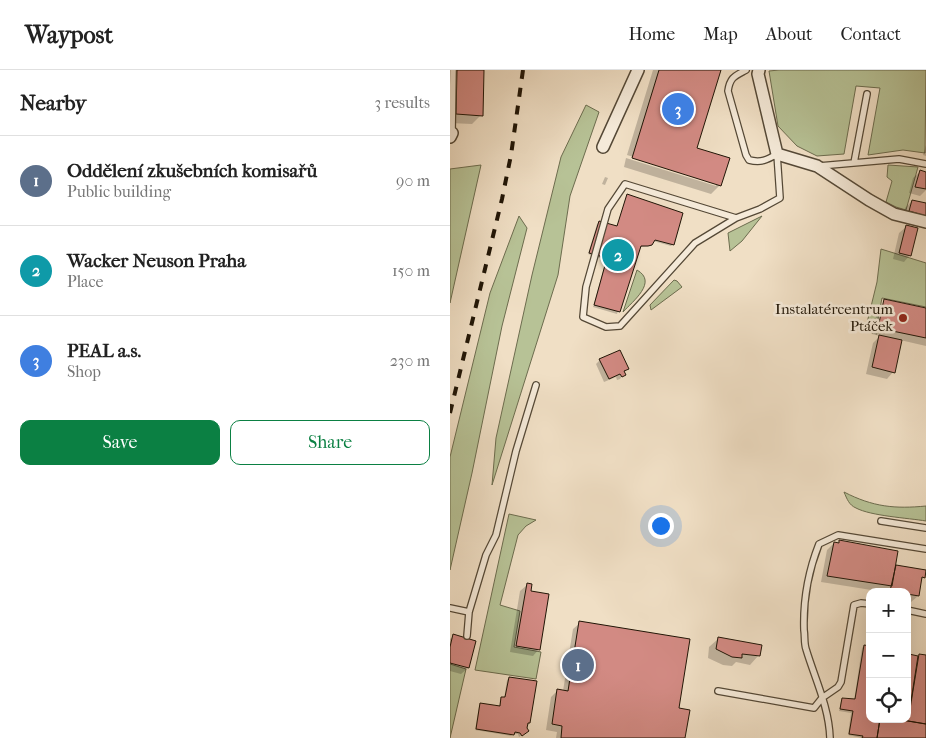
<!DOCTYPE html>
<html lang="en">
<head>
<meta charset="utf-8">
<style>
  :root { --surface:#fff; --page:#f2f2f2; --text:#222; --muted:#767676; --line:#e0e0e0; --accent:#0b8043 }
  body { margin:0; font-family:"IM FELL French Canon",serif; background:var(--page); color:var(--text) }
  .controls { position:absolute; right:15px; bottom:15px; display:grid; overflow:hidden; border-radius:10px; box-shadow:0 5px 20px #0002 }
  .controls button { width:45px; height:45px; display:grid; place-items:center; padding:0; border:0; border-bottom:1px solid var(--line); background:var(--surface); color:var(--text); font:25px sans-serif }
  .you { position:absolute; left:210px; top:455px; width:18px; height:18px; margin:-12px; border:4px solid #fff; border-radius:50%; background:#1a73e8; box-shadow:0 0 0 8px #1a73e833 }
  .badge { display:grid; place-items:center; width:32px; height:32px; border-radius:50%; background:var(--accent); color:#fff; font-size:16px; font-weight:700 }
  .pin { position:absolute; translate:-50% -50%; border:2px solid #fff; box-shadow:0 1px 5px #0006 }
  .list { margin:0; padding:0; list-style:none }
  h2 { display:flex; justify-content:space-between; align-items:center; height:65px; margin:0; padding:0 20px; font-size:21px }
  h2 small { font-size:16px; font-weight:400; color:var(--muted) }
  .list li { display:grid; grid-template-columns:32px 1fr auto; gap:15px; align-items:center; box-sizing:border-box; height:90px; padding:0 20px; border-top:1px solid var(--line) }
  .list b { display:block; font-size:19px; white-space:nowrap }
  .list p { margin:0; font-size:16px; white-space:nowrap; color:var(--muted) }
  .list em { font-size:16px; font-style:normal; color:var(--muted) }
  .actions { display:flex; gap:10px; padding:15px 20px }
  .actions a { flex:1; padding:11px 0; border:1px solid var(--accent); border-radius:10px; text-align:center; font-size:18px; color:var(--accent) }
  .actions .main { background:var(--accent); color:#fff }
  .icon { flex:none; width:28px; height:28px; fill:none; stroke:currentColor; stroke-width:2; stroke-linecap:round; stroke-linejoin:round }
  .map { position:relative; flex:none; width:476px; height:668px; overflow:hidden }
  header { display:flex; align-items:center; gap:30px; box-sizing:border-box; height:70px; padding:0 25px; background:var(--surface); border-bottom:1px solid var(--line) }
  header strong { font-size:24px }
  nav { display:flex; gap:28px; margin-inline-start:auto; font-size:18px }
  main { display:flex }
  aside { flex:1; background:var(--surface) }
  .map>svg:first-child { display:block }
  .green { fill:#b7c296; stroke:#6c6c4e }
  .shadow { fill:#0003; fill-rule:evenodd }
  .building { fill:#d28a83; stroke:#201506 }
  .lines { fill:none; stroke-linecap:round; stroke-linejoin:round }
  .lane-casing { stroke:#544836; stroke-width:8 }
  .street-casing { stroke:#544836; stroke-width:14 }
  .lane { stroke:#f5ead9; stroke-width:5.5 }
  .street { stroke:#f5ead9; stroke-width:11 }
  .rail { stroke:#201506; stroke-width:4; stroke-dasharray:9 9; stroke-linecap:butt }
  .poi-dot { fill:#8f2418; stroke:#f5ead9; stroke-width:2 }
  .labels { text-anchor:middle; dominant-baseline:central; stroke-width:5; stroke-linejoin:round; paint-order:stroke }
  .poi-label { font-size:15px; fill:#201506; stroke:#f5ead9; text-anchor:end }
</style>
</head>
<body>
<header>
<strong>Waypost</strong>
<nav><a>Home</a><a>Map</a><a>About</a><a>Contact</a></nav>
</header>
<main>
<aside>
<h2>Nearby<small>3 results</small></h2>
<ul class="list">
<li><span class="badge" style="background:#5c6f8a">1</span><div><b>Oddělení zkušebních komisařů</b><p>Public building</p></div><em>90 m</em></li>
<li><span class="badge" style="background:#0f9aa8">2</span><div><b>Wacker Neuson Praha</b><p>Place</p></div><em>150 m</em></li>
<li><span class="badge" style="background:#3f7fe0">3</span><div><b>PEAL a.s.</b><p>Shop</p></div><em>230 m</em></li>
</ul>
<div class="actions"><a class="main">Save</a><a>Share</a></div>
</aside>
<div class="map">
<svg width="476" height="668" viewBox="0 0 476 668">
  <rect width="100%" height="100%" fill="#f0dfc5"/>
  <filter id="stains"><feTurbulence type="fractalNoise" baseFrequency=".004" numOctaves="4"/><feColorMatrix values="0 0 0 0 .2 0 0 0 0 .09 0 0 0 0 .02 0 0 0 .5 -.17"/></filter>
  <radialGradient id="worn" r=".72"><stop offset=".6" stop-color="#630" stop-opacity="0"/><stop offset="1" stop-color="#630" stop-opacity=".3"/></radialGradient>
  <path class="green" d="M329,0H476L475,83L453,80L418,85L430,18L406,16L394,84L367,86L347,76L328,56L319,1Z
    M136,35L149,42L120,126L108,205L42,415L46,368L82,205L111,87Z
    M31,95L0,233V99Z
    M438,95L468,97L456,140L446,137L436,132L442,111L437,107Z
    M69,146L77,158L52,256L22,403L0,500V387L40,223Z
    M312,146L292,171L280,181L278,163Z
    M431,179L476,193V237L432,228L426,259L427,264L415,261L427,212Z
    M187,200C208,212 183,231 173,242Z
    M224,210L227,211L232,217L201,240L200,235Z
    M394,422C423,437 445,439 476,436V451C458,448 421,446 406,438C399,435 397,429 394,422Z
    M59,444L86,450L76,456L68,465L50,535L70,541L64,577L91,582L86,609L25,600Z
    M0,594L16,599L0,668Z"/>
  <path class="shadow" d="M0,0H33L31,45L22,54L0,53Z
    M203,0H271L246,79L270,115L261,124L174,97L176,88L266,116V113L177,85Z
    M476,75V86L473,85Z
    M470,102L476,103V120L470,126L459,123L463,108Z
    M155,107L158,108L155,115L152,114Z
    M178,126L223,174L221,176L203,171L199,176L190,177L167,244L143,237L156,190L138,184L147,154L149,152L167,157Z
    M462,131L476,135V153L453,148L455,138Z
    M456,157L460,185L454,192L443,189L449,163Z
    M435,231L476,240V276L450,270L443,302L437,309L416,304L423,273L430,266L422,264L428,238ZM431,237H434L428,264H426Z
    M150,290L177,299L170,309L167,310L166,307L154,312L146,294Z
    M390,472L444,496L475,502L474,507L471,510L468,526L461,532H457V522H434L371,512L377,480L384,473L387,474Z
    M77,515L80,522L89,579L83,586L60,582L70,521Z
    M130,553L228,639L234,668H106L107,662L96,660L101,627L108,620L113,621L123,559Z
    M4,566L25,572L18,598L11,604L0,601V569Z
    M268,569L308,586L300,595L286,592L282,596L273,595L258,588L259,577Z
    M414,576L420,649H457L460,630L457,633V588L460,586L467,587L469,585L476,668H412L398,665L401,643L389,641L391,631L392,629L404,631L412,578Z
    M59,608L79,653L76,662L69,667L68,664H63L61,666L25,660L29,636L31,634L49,637L50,630L54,629L57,610Z"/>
  <path class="building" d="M7,0H34L33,46L6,44Z
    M209,0H271L247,78L280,88L271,116L182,88Z
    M470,100L476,102V119L465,117Z
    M177,124L233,143L224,175L205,170L202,175L198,176H191L170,242L144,235L157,188L139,183L149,151L167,156Z
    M462,130L476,133V146L459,141Z
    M456,155L468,158L461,186L449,183Z
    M434,229L476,238V268L428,258Z
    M429,265L452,270L445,303L422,297Z
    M170,280L179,299L174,301L176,305L172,307L170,304L159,309L149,289Z
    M389,470L448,481L442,516L377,506L384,472L389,473Z
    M446,495L476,500L475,508L472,507L469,526L457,524V522L440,521Z
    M77,513L82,514L81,521L99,524L90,580L66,576Z
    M129,551L240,569L229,638L240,640L235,668H111L112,656L102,654L107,619L118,621Z
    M3,564L26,571L19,598L0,593V577Z
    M268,567L312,575L310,586L292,584V588L282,587L266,579Z
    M414,575L420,576V649H430L427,668H412L413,666L399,664L403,641L390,639L392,628L405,629Z
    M459,584L468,586L461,631L457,630V598Z
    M469,584L476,585V654L446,649H457V639H460Z
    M59,607L87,611L80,653H78L77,658L79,661L72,666L70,663L65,662L64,665L26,659L30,633L50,636L51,627H55Z
    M430,649H446L476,654V668H427Z"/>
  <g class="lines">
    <defs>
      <path id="lane" d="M2,63L3,0
        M404,93L417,24
        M369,96L449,89L476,94
        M286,148L175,114L158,139L136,217L133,247L156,257L170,256L245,173L286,148L310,139L330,128L327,84C317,90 311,93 299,90L296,85L278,21C280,7 285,6 296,0
        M431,451L476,458
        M0,538L19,542
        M457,540L476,544
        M17,566L19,542L36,485L46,465L66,381L86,315
        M268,621L364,638L372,628L388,617L391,612L404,535L411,533L420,534
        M380,668C379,637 365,609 356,579C354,573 355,566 354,560C353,530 358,502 369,474L388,465L476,479"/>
      <path id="street" d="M309,0L308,4L327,84L367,96L419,130L444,144L476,152
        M0,67L2,63
        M153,77L188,0"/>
    </defs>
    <use href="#lane" class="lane-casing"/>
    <use href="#street" class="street-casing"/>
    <use href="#lane" class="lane"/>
    <use href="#street" class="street"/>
    <path class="rail" d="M0,343L52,129L61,85L73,0"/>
  </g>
  <circle class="poi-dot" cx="453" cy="248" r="5"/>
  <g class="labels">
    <g class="poi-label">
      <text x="443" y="239">Instalatércentrum<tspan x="443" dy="17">Ptáček</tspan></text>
    </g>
  </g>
  <rect width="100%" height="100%" filter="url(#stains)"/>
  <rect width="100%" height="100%" fill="url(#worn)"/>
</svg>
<div class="controls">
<button>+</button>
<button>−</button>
<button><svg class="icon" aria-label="locate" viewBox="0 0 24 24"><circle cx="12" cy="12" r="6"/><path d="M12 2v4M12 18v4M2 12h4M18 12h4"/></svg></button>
</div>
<div class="you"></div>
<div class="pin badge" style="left:128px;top:595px;background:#5c6f8a">1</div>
<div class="pin badge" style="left:168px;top:185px;background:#0f9aa8">2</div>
<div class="pin badge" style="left:228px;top:39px;background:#3f7fe0">3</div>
</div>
</main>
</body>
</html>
